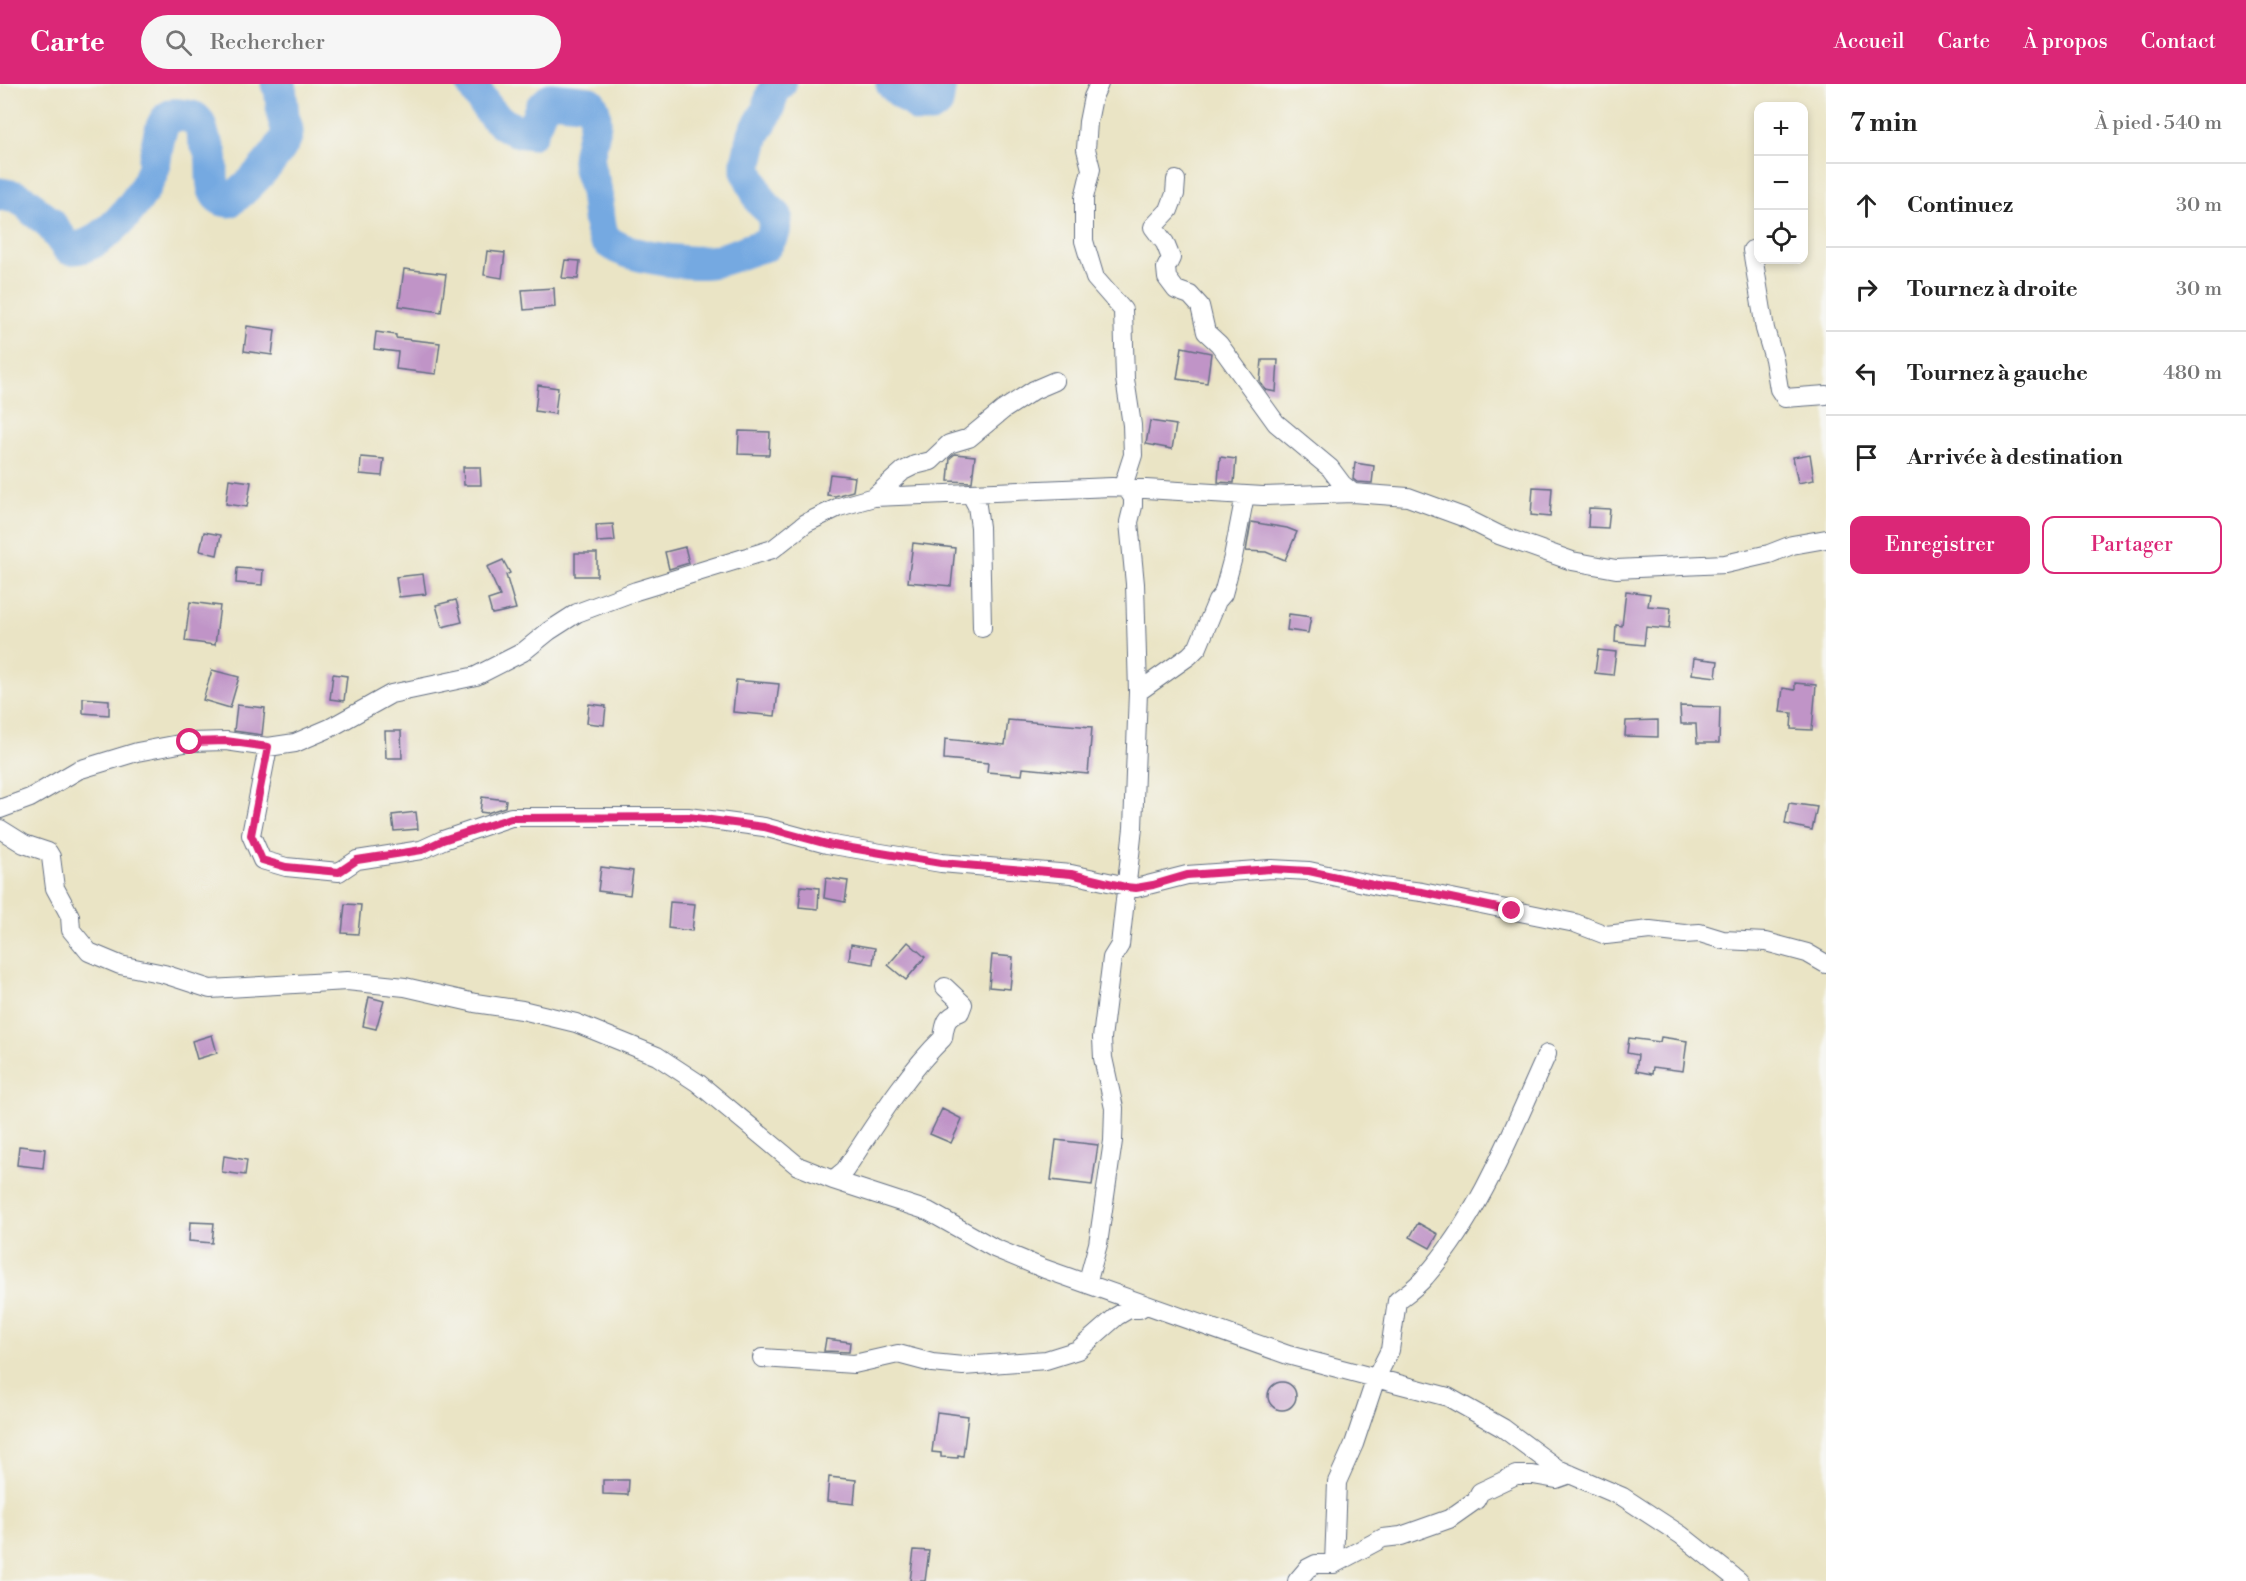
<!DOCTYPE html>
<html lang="fr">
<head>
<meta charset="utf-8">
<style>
  :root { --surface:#fff; --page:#f6f6f6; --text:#222; --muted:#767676; --line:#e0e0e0; --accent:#db2777 }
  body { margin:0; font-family:"Libre Bodoni",serif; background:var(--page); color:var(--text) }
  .controls { position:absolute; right:18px; top:18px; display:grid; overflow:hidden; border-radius:12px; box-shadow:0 3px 9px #0003 }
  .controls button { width:54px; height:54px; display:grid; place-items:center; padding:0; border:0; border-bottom:2px solid var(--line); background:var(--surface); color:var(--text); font:30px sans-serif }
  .stop { position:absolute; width:18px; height:18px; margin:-14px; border:4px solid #db2777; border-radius:50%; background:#fff }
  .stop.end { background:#db2777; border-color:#fff; box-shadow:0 2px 6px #0008 }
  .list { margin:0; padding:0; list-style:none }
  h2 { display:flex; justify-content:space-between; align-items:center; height:78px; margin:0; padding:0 24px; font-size:26px }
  h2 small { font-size:20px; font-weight:400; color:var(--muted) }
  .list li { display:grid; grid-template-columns:39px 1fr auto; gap:18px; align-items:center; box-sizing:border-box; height:84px; padding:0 24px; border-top:2px solid var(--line) }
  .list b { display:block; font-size:22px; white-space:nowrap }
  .list em { font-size:20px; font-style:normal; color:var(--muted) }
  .actions { display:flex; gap:12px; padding:18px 24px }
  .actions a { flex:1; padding:14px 0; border:2px solid var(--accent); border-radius:12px; text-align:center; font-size:21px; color:var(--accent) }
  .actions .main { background:var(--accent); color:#fff }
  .icon { flex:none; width:33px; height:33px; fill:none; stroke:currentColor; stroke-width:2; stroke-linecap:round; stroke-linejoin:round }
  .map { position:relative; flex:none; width:1826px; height:1497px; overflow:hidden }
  header { display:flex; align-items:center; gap:36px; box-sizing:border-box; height:84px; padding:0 30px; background:var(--accent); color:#fff }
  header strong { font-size:28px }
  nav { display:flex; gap:33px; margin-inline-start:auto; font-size:21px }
  .search { width:420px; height:54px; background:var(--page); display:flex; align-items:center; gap:15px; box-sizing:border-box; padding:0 21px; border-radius:33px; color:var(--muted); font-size:22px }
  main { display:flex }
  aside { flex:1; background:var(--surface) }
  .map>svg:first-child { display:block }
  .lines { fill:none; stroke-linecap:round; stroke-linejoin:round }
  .river { stroke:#74a9e1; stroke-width:33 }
  .building { fill:#c094c7 }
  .minor-casing { stroke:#636e82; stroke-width:20 }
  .minor { stroke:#fff; stroke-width:18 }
  .route { stroke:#db2777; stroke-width:8 }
</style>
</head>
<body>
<header>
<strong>Carte</strong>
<div class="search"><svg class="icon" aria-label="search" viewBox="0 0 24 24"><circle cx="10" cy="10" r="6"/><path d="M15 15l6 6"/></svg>Rechercher</div>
<nav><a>Accueil</a><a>Carte</a><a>À propos</a><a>Contact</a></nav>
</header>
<main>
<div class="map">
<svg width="1826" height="1497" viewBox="0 0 1826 1497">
  <rect width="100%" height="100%" fill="#f6f6f2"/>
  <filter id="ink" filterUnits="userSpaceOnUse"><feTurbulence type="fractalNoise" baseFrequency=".0167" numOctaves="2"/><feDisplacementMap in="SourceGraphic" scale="12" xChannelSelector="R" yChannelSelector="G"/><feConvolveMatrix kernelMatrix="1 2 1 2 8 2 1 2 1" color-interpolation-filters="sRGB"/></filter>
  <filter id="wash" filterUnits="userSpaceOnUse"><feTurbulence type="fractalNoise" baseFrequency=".008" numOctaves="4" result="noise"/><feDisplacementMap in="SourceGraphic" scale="24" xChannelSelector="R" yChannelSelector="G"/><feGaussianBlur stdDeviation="1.35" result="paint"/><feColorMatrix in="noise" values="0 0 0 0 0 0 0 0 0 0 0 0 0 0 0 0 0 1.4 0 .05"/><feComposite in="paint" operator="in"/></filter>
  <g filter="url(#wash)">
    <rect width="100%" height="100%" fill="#eae4c5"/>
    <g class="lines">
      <path class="river" d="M472,0C485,23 501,48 531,49L541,24L551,15L590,19C602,35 589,58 588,77C588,87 593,94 595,103C598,115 598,144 604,153C617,173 686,180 709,178C728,176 747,165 766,161L774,148L776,132L761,118L747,87V78L754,50L767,28L773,8L780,0
        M892,0C900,10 911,14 920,23H931L937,19L940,0
        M0,110L16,113L29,120L33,126L49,138L68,164C101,168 145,113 153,85C157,72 157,35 173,31C177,30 183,32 187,32C201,33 200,43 204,55C206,60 210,66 211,71C214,87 206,115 229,117C244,107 284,67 287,49C288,42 284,38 283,31C282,22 281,13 280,3L277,0"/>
    </g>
    <g id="blocks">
      <path class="building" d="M487,167L505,169L502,194L484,191Z
        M565,176L580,177L578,195L562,194Z
        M404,185L446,190L441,228L399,222Z
        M554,204L555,223L524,226L522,206Z
        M247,242L275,246L272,271L244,267Z
        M376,248L396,251V254L440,259L436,290L396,285L398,268L374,265Z
        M1182,263L1211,269L1207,299L1177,295Z
        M1262,276H1278L1276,308L1266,306L1260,298Z
        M538,301L558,304L555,330L535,327Z
        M1150,337L1176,341L1172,365L1146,360Z
        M739,347L770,348L769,371L738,370Z
        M955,370L975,372L972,398L948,397L950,374Z
        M1810,370L1814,396L1798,399L1793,373Z
        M361,373L384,375L382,392L360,390Z
        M1220,373L1236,375L1234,399L1218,398Z
        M1355,379L1374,382L1372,399L1357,398L1353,395Z
        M463,383H480L481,401H464Z
        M830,390L855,393L853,407L835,412L827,411Z
        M229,395L251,398L247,423L226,420Z
        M1533,403L1552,404L1550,433L1531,431Z
        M1589,424L1610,425L1608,444L1588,443Z
        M1251,438L1287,444L1297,448L1285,476L1266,468L1246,467Z
        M613,440L615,457L597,458L596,441Z
        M204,448L221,451L217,471L200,467Z
        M913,459L955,464L951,502L908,498Z
        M685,463L689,479L669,485L665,468Z
        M575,469H597V492H575Z
        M503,476L510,489L506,491L516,525L492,530L488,516L500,512L487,483Z
        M237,484L263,486L262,501L236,499Z
        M423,490L426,510L399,513L396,493Z
        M1626,507L1650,510L1648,522L1671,524L1669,545L1646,543L1644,561L1615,558L1616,541L1622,542Z
        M456,516L462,538L442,543L436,521Z
        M190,518L220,522L215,561L185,557Z
        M1289,530L1311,533L1308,549L1287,546Z
        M1598,566L1616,568L1613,591L1595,589Z
        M1694,574L1718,577L1716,593L1692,590Z
        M212,586L239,593L230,624L203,616Z
        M333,590L347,592L344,617L330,615Z
        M736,596L779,600L775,632L733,628Z
        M1795,599L1816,601L1812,646L1791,645L1792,629L1780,628L1783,604L1795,606Z
        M83,614L109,616V631L83,629Z
        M589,620L606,622L604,641L587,639Z
        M237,621L265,624L262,651L234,647Z
        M1680,622L1720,623L1719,659H1697L1696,640H1681Z
        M1008,636L1092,643L1088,690L1023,684L1022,691L987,688L988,679L944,675L945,655L1005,661Z
        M1658,636V653L1625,652L1626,637Z
        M385,647H401L402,674H386Z
        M482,713L506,716L505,723L487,729L480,728Z
        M1789,719L1817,723L1812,746L1785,740Z
        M416,728L418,745L394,747L392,731Z
        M601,783L633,787L630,811L598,807Z
        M826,794L848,797L845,818L824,814Z
        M801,802L819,804L818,825L799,823Z
        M670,818L695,820L692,847L668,844Z
        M345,820L361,821L358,850L342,849Z
        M908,858L925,873L906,896L888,881Z
        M851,860L875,864L873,880L849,876Z
        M992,871L1013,873L1010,905L989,903Z
        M369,913L384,917L376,945L363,942Z
        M212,951L217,969L197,975L192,957Z
        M1661,953L1687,957L1683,987L1653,983L1652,990L1636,987L1638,971L1627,969L1629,954L1660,958Z
        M942,1025L962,1035L951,1059L930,1050Z
        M1056,1056L1098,1061L1092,1101L1051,1096Z
        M19,1062L45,1065L43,1084L17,1081Z
        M224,1072L247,1076L245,1091L222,1088Z
        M190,1138L214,1139L212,1159L189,1157Z
        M1418,1139L1438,1150L1430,1164L1410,1153Z
        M826,1255L850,1258L849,1268L824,1267Z
        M1268 1312a14 14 0 1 1 28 0a14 14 0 1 1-28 0Z
        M937,1328L968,1332L963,1372L958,1371V1374L941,1373V1369L932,1368Z
        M829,1393L856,1396L854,1420L827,1417Z
        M603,1396H629L628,1411L603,1410Z
        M914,1466L929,1467L925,1497H910Z"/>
    </g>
  </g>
  <g filter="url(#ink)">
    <use href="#blocks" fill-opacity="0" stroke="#636e82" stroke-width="1.5"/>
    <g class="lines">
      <defs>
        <path id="minor" d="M1176,96L1175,110L1169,126L1153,143L1165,159L1171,174L1166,184L1167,194L1176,206L1190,211L1200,222L1206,248L1219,260L1276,339L1330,384L1342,400L1353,409
          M1752,166L1765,245L1774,275L1779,305L1785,314L1826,311
          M970,409L977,422L980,443L982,544
          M874,413L903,387L915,381L931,377L949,360L969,354L1003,326L1034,306L1055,297
          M1138,608L1189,572L1198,563L1217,517L1223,510L1233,473L1245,411
          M268,663L251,751L262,776L286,783L339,788L357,776L421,766L443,756L511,733H688L764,743L827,760L941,779L1071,790L1136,804L1187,791L1271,785L1309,787L1382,803L1422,808L1575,839L1606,851L1650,846L1684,850L1700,849L1723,856L1766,858L1807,869L1826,880
          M0,725L30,714L78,686L137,668L190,658L226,657L268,663L295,659L330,644L391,610L476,592L523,568L549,547L577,529L636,507L773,465L806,439L839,423L874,413L1112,403L1263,412L1353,409L1408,413L1463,433L1499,451L1572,477L1616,485L1725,480L1769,470L1792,461L1826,455
          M0,745L24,760L48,768L51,773L55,804L70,832L71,846L89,868L120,881L164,890L210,905L347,897L405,903L475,919L522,926L576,939L657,972L698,999L798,1082L833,1096L928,1127L994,1164L1045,1185L1288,1271L1448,1313L1503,1344L1558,1385L1623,1413L1681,1451L1739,1497
          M833,1096L845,1086C875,1041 904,992 943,954C945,939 946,933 960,928L963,920L945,903
          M1087,1200L1098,1160L1113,1057L1114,1024L1103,974L1102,954L1112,874L1120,861L1133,744L1138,608L1135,500L1129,438L1133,422V414L1124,399L1133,371L1132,341L1125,295L1123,226L1095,194L1084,157V114L1091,85L1086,65L1088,38L1093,13L1099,0
          M762,1274L854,1280L898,1270L932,1279L963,1282L1046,1276L1078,1266L1117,1232L1129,1225H1139L1146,1221
          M1334,1480L1337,1398L1354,1360L1376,1294L1390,1266L1397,1217C1406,1210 1417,1203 1425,1193C1481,1129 1512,1047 1547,970
          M1297,1497L1308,1484L1316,1480H1334L1383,1454L1401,1452L1449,1435L1476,1416L1480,1408L1516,1391H1533L1556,1395L1570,1390"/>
      </defs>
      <use href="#minor" class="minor-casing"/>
      <use href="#minor" class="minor"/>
    </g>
  </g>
  <g class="lines" filter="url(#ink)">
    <path class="route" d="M190,658L226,657L268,663L251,751L262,776L286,783L339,788L357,776L422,766L443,756L511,734L688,733L764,743L827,760L941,779L1071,790L1125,803L1136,804L1153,801L1187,791L1271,785L1309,787L1382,803L1422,808L1512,827"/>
  </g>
</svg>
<div class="controls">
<button>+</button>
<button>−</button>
<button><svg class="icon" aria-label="locate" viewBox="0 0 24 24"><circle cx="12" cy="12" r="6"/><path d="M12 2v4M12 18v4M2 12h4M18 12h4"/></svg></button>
</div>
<div class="stop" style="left:190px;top:658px"></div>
<div class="stop end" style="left:1512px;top:827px"></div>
</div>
<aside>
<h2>7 min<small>À pied · 540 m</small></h2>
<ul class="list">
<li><svg class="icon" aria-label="ahead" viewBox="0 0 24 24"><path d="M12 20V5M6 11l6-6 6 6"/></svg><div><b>Continuez</b></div><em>30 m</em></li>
<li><svg class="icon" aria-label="right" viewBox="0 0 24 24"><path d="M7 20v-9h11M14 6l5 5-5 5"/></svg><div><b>Tournez à droite</b></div><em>30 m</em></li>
<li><svg class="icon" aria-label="left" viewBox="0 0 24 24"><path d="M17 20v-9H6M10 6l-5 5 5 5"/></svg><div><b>Tournez à gauche</b></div><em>480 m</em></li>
<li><svg class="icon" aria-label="arrive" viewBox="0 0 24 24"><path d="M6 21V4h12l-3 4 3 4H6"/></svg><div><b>Arrivée à destination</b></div></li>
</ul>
<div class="actions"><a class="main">Enregistrer</a><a>Partager</a></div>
</aside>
</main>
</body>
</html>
